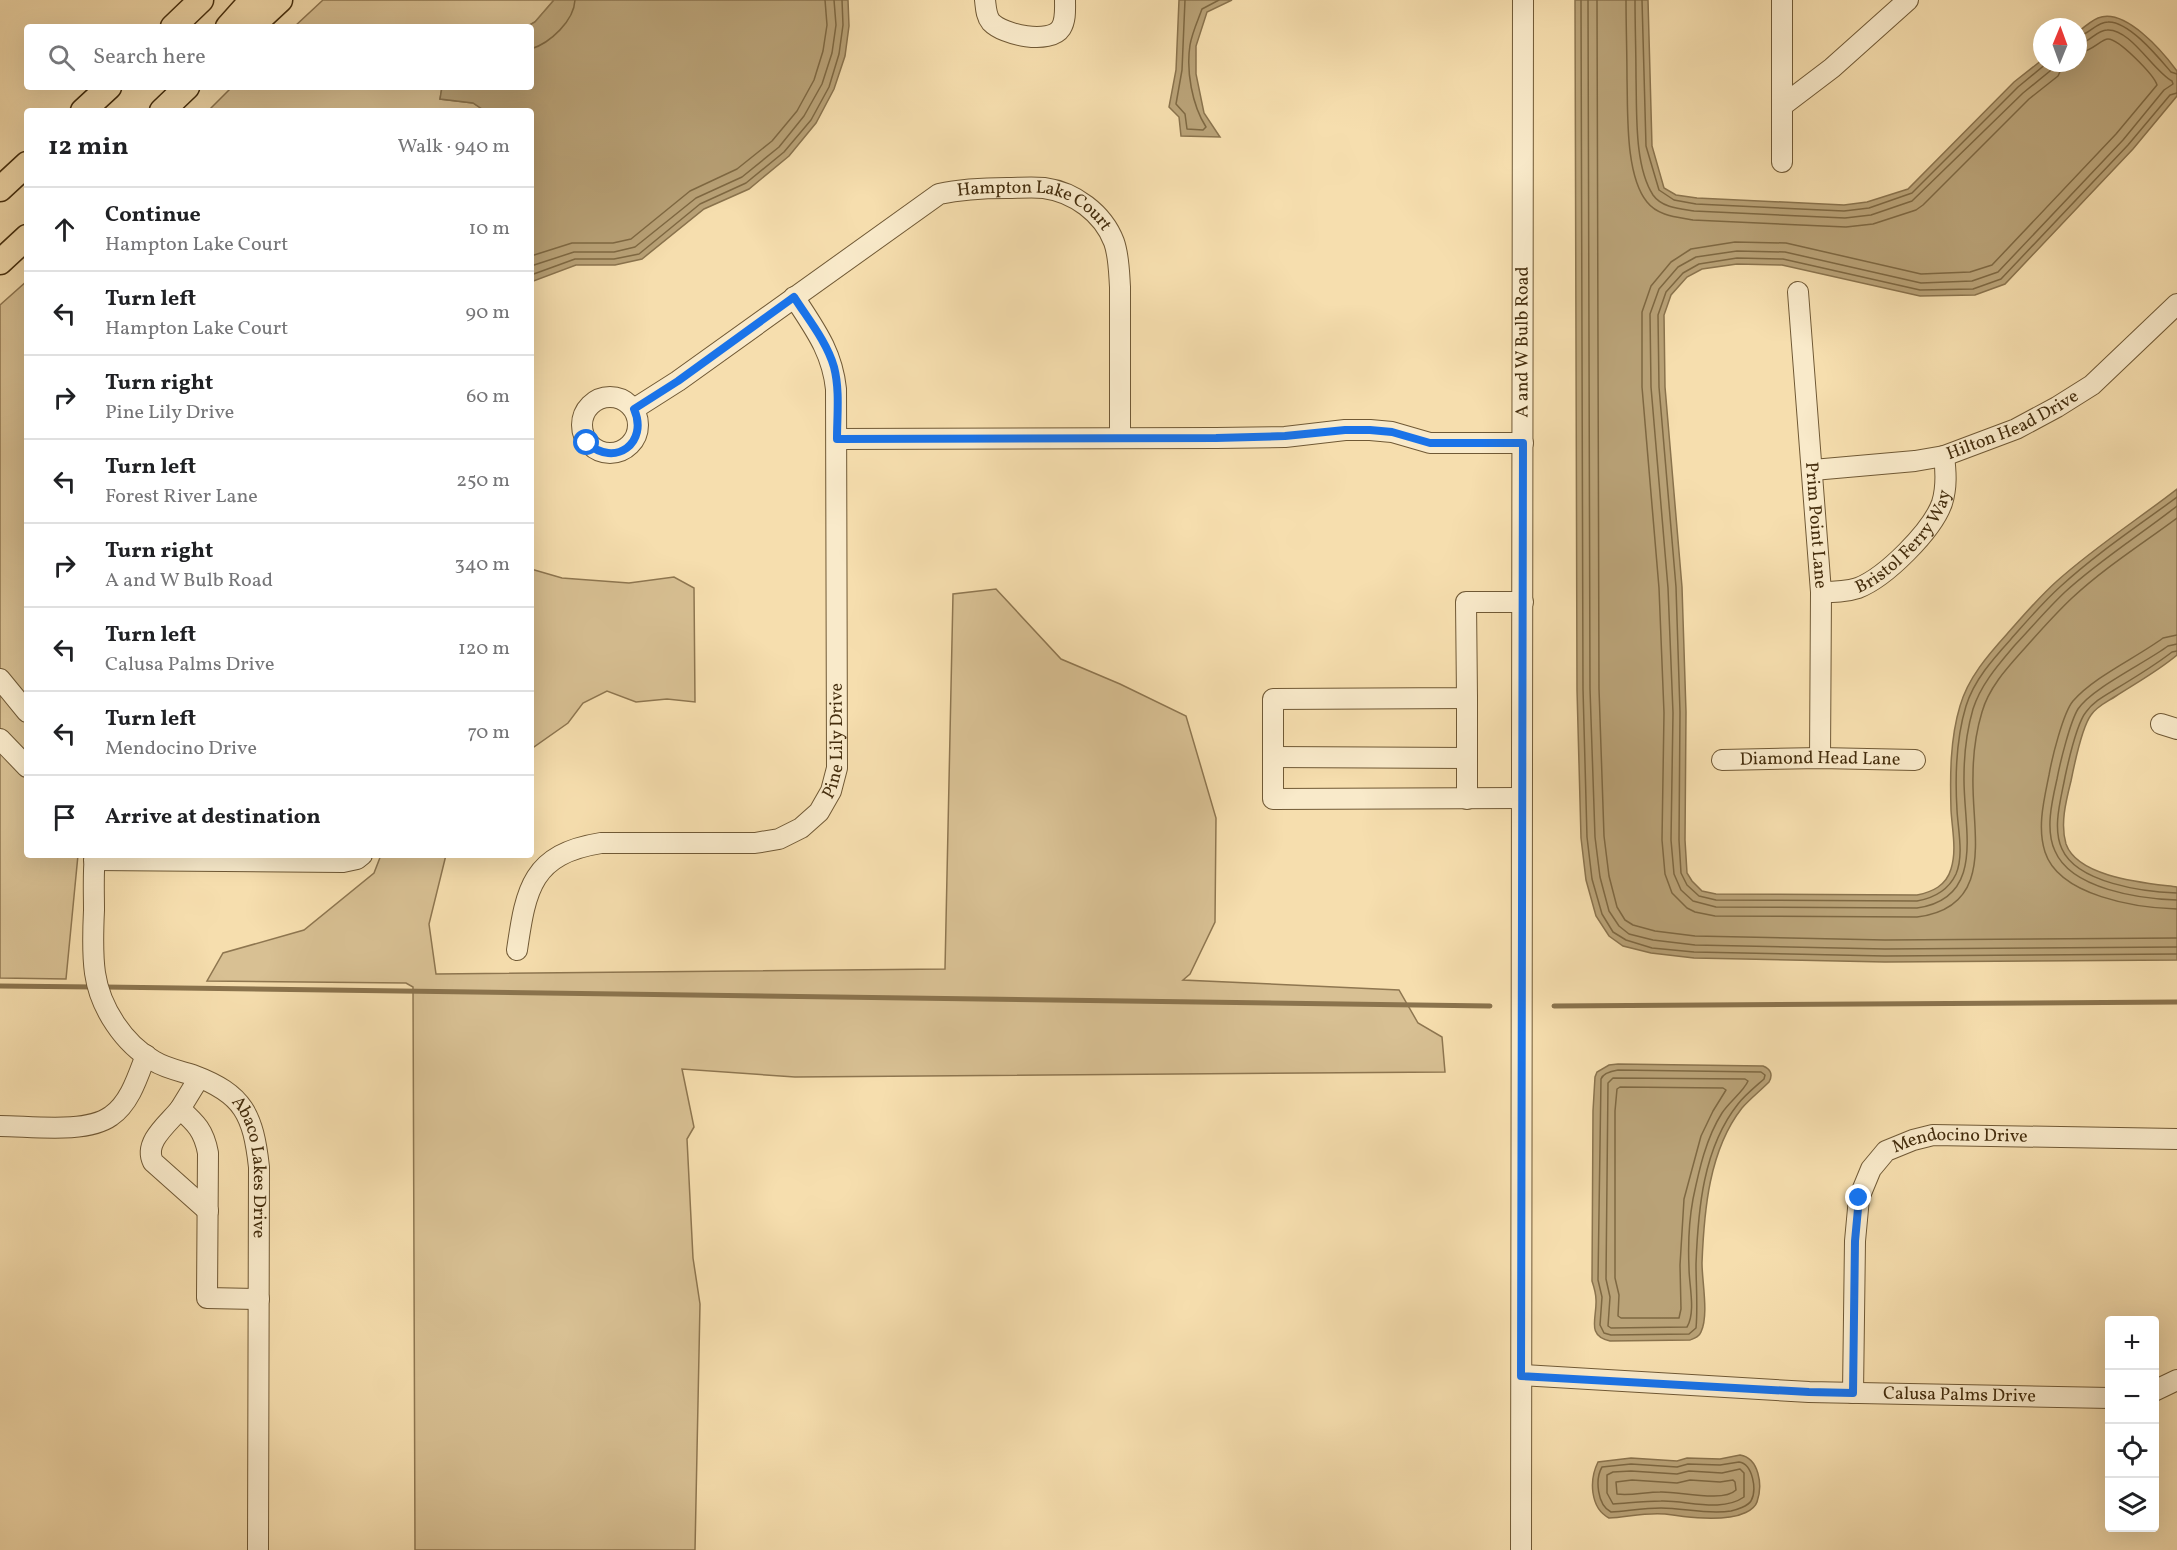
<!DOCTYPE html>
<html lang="en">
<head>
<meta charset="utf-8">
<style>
  :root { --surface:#fff; --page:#f6f6f6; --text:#202124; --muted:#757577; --line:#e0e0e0 }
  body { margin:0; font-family:Vollkorn,serif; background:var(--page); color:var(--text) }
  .controls { position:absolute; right:18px; bottom:18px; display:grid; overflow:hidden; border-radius:6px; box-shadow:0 6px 24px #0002 }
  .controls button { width:54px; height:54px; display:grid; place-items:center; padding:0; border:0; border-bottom:2px solid var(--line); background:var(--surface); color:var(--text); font:30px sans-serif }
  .compass { position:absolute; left:2033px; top:18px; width:54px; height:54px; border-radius:50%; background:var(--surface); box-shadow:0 6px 24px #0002; rotate:1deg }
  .stop { position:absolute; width:18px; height:18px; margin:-14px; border:4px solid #1a73e8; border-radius:50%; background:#fff }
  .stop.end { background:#1a73e8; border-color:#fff; box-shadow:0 2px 6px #0008 }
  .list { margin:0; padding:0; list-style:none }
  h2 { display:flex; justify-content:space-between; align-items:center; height:78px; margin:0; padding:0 24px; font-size:26px }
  h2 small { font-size:20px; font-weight:400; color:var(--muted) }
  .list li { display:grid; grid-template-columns:39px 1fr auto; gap:18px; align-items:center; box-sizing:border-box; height:84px; padding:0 24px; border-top:2px solid var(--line) }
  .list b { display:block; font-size:22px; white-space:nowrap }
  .list p { margin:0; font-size:20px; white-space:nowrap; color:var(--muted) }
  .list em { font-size:20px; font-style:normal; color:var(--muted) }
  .icon { flex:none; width:33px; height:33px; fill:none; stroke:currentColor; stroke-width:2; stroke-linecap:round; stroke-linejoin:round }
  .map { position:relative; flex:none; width:2177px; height:1550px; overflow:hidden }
  .search { position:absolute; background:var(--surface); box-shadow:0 6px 24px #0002; left:24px; top:24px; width:510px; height:66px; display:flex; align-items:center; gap:15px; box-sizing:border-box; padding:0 21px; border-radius:6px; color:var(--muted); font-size:22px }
  .panel { position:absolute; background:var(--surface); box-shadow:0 6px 24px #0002; left:24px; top:108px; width:510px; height:750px; border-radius:6px }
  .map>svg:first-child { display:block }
  .green { fill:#d8c093; stroke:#8e7650; stroke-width:1.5 }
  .water { fill:#b9a277; stroke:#8a734d; stroke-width:1.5 }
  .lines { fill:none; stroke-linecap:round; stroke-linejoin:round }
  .shore { stroke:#7e6842; stroke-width:1.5 }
  .stream { stroke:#8a734d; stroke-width:5 }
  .minor-casing { stroke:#705935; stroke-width:22 }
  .major-casing { stroke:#442d0d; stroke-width:27 }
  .minor { stroke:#f9eaca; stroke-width:20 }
  .major { stroke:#f6deae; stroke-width:24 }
  .route { stroke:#1a73e8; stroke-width:8 }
  .labels { text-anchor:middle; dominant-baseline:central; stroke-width:5; stroke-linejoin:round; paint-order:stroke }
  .street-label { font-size:18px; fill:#442d0d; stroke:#f9eaca }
</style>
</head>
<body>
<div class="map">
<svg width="2177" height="1550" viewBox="0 0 2177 1550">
  <rect width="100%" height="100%" fill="#f6deae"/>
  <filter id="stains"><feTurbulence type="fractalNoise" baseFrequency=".00333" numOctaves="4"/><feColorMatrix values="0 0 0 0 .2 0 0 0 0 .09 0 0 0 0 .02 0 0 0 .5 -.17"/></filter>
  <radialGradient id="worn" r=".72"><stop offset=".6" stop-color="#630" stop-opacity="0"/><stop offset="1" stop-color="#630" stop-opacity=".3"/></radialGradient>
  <path class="green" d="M323,0H554L535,22L526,27H294Z
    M232,87H442L440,99L473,103L485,111H208Z
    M27,281V855H78L66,979L0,978V305Z
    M531,569L562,578L629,583L674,577L694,588L695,702L667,699L636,702L607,691L583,703L568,723L531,749Z
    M996,589L1061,659L1120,684L1186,716L1216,818L1215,922L1190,974L1183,980L1399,990L1418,1023L1442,1037L1445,1072L795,1077L682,1069L694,1127L687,1139L693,1258L700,1304L695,1550H415L413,987L406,983L207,981L223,953L304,930L374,873L381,855H446L429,924L436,974L945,969L953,594Z"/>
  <path class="water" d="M554,0H848L849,26L845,56L834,89L816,123L789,156L749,189L704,209L642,259L615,265H576L531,282V111H485L473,103L440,99L442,87H531V27H526L535,22Z
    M1179,0H1232L1207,12L1196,46V74L1204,113L1220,137L1181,136L1179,117L1169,107L1176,70Z
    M1575,0H1648L1652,146L1664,188L1676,195L1697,198L1844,205L1867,202L1908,189L2014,82L2042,60V63H2078V32C2084,27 2091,21 2098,18C2125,7 2163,52 2177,71V96L2133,149L2005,284L1975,295L1920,296L1782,265L1737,264L1702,269L1687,277L1671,295L1664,315L1665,387L1682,587L1686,712L1685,840L1687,873L1692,881L1702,891L1716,894L1917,895C1932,892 1946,886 1951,869C1957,850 1952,829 1951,810C1950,776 1950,739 1960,706C1968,678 1988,655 2007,634C2023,616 2039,597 2057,581C2095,547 2137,520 2177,489V655C2158,671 2136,683 2116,696C2107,702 2097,706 2091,715C2082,727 2074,766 2071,781C2066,801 2060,824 2066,844C2078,878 2147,883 2177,887V960L1885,962L1694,958L1651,953L1623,946L1609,936L1596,916L1586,880L1581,838L1577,690Z
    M1618,1064L1763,1066C1771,1069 1773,1075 1769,1082C1760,1091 1750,1099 1742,1108C1709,1150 1704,1211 1702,1263C1702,1282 1709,1315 1701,1332C1699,1337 1695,1338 1690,1340L1610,1341C1586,1336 1597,1318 1596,1300C1596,1294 1594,1287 1592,1281L1593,1111L1595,1077L1597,1072L1609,1065Z
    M1740,1455C1759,1458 1763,1485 1757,1502C1754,1511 1739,1516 1730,1517C1709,1520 1686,1517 1665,1514C1647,1512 1627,1517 1609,1518C1590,1508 1589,1480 1598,1462L1631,1458L1677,1461L1687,1458L1720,1459Z"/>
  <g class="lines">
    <path class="shore" d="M1185,0L1182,70L1176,104L1185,114L1187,129L1203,130L1206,127C1192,105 1186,71 1190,45C1192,33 1198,20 1202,9L1219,0
      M1581,0L1583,689L1587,837L1592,879L1602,914L1613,932L1626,940L1652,948L1694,952L1885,956L2177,954
      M1588,0L1590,689L1595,837L1600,877L1609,911L1619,926L1629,934L1653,940L1695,945L1885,949L2177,947
      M1597,0L1599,689L1604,836L1609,876L1617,907L1625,920L1633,925L1655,931L1695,936L1885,940L2177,938
      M1626,0C1626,26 1627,53 1627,79C1628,112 1625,175 1647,202C1658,216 1677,217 1693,220L1846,227L1873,224L1916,210L1923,205L2029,99L2058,76L2064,63
      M1635,0C1635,26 1636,52 1636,78C1637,111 1634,166 1653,195C1662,208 1681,209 1694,211L1845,218L1871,215L1912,201L2023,93L2050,71L2055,63
      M1642,0L1646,146L1659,190L1674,200L1696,204L1844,211L1869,208L1912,193L2018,87L2047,63
      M2078,36C2089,35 2096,22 2108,22C2129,21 2159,58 2171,72L2177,74
      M2078,44C2090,43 2096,30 2107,30C2130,28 2154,72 2172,81L2173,84L2164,90L2123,140L1998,272L1972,281L1921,283L1785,252L1737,251L1696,257L1678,267L1659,289L1650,314L1651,387L1668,588L1673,713L1671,840L1674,874L1681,890L1693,901L1716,907L1917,908C1987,898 1963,827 1964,777C1964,755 1967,730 1973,709C1981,684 1999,664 2015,645C2032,627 2047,609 2065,592C2100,560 2140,535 2177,506
      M531,49C550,43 574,21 575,0
      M2078,53C2092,52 2101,39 2108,39C2119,39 2154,75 2157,85L2116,134L1992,265L1970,272L1921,274L1786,243L1735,242L1691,249L1671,262L1651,286L1642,312V387L1659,588L1664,713L1662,840L1665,874L1672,893L1687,908L1695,912L1715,916L1917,917C1997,907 1971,831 1973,776C1973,755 1976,732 1982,712C1989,687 2008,667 2025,648C2040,631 2055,614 2072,598C2104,568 2142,544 2177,518
      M2177,93L2170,95L2128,145L2001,279L1973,289L1920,290L1783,259L1737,258L1699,264L1683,273L1666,292L1658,315L1659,387L1676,587L1680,712L1679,840L1681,873L1687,885L1699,896L1716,900L1917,901C1934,898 1948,891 1956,874C1964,855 1958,830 1957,810C1955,777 1956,739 1966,706C1974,680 1993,659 2011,639C2027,621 2043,602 2061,586C2097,553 2138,526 2177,497
      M531,256L572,243H613L631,239L690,191L737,169L772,141L797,111L814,80L823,51L827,25L825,0
      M531,266L574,252H614L635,247L696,198L742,177L779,147L804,116L822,84L832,53L836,25L834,0
      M531,275L575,259H614L639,254L700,204L746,183L784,152L811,120L829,87L839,54L843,25L842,0
      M2177,635L2163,638C2136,658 2095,676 2073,701C2063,713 2052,758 2049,775C2044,800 2037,827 2045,852C2059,896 2137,908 2177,909
      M2177,644L2168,646C2145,663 2092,688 2078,709C2070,722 2060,763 2057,779C2052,801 2045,830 2055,851C2071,889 2140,899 2177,900
      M2177,651L2172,652C2154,666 2134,678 2114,690C2104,696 2093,702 2086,712C2077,723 2068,763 2065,777C2061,799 2052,828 2062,849C2077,883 2144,892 2177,893
      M1618,1070L1761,1072L1765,1075L1764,1079C1755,1087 1745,1095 1738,1104C1703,1148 1698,1210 1696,1264C1696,1285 1698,1307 1696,1328L1689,1334L1611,1335L1604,1333L1600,1325L1602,1297L1598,1280L1601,1079C1603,1073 1612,1071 1618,1070Z
      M1613,1078L1745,1079L1748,1081C1744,1091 1729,1102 1722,1113C1706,1138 1699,1170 1693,1199C1689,1221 1688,1246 1689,1268C1689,1285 1696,1312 1687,1327L1611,1328L1608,1326L1610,1297L1606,1279L1608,1083Z
      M1620,1087L1723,1088L1726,1090L1713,1111L1701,1136L1684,1199L1680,1265L1681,1309L1679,1318H1621L1618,1316L1619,1295L1615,1278V1111L1617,1089Z
      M1739,1462C1753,1464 1757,1490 1751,1501C1748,1506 1736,1510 1731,1511C1708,1515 1684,1508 1661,1508C1644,1508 1627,1511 1611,1512C1597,1505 1595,1479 1602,1467L1631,1464L1677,1467L1688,1464L1720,1465Z
      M1740,1469L1744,1473V1497C1721,1513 1686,1500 1661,1501C1645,1501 1629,1503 1613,1504L1607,1493V1475L1613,1472L1631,1471L1677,1474L1689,1471L1722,1473Z
      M1632,1480L1677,1483L1690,1480L1720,1482L1733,1480L1735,1482L1736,1490C1723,1503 1678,1491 1660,1492C1646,1492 1630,1496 1617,1494L1616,1482Z"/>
    <path class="stream" d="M0,986L94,987
      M104,987L1490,1006
      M1554,1006L2177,1002"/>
    <defs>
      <g id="minor">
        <path d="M985,0C986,8 986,16 991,22C1003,35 1050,45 1061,28C1066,20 1065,9 1065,0"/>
        <path d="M1782,0V162"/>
        <path d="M1782,106L1832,68L1908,0"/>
        <path id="s1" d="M1798,292L1821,592L1820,758"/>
        <circle cx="610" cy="425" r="28"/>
        <path id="s2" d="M634,409L678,381L939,194C962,189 983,188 1007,188C1019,188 1032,187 1044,188C1074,192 1103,213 1114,242C1119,256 1119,272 1120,287V437"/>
        <path d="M837,439L1216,438L1285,437L1345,430H1370L1392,432L1430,443H1523"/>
        <path id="s3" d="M1813,470L1915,461L1944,456L2016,429L2057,407L2092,385L2177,304"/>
        <path id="s4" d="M1821,592C1834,592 1846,592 1858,588C1886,577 1932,531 1942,503C1947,487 1946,472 1944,456"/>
        <path d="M0,679L27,712"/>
        <path d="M1467,698V799"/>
        <path d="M2161,724L2177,729"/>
        <path d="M0,739L27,767"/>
        <path d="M1274,757L1467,758"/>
        <path id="s5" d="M1722,760L1820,758L1915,760"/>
        <path d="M1521,798L1273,799V699L1467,698L1466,602H1523"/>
        <path id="s6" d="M95,855C93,873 94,892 94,910C93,931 92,952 95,973C100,1008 124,1044 154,1061C165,1068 180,1071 193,1075C244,1094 253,1115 259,1167L258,1550"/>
        <path d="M94,860L343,862L357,859L362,855"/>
        <path id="s7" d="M517,950C526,888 532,854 601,843H755L779,839L801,828L819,812L831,791L837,768L836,389C832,351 814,328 794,297"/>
        <path d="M199,1078L180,1109C196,1123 204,1131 208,1153L207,1298L259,1299"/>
        <path d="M180,1109C169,1123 143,1142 153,1162L208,1211"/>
        <path d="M0,1126C31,1126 86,1134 111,1116C130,1103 138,1076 146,1055"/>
        <path id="s8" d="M1522,1375L1809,1392L2110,1398"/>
        <path d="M2154,1391L2177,1380"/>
        <path id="s9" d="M1853,1393L1855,1241L1859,1198L1871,1169L1886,1151L1913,1140L1933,1135L2177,1139"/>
        <path id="s10" d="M1521,1550L1523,0"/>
      </g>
      <path id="major" d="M173,27L201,0
        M228,27L252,0
        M251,27L280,0
        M83,111L109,87
        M162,111L187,87
        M0,189L27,164
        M0,262L27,237"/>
    </defs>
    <use href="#minor" class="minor-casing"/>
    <use href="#major" class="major-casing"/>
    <use href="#minor" class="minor"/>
    <use href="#major" class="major"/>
  </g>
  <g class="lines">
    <path class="route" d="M587,443C615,468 649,443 634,409L678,381L794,297C808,319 827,342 834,367C840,390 837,416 837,439L1216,438L1285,436L1345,430H1370L1392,432L1430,443H1523L1521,1376L1809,1392L1853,1393L1855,1241L1859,1198"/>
  </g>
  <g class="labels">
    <g class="street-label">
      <text stroke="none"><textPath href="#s2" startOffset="474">Hampton Lake Court</textPath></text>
      <text stroke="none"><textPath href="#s10" startOffset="1208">A and W Bulb Road</textPath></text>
      <text stroke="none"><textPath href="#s3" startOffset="207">Hilton Head Drive</textPath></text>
      <text stroke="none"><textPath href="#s1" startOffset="234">Prim Point Lane</textPath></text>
      <text stroke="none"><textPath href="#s4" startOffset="104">Bristol Ferry Way</textPath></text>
      <text stroke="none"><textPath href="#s7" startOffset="453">Pine Lily Drive</textPath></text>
      <text stroke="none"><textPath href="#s5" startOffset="98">Diamond Head Lane</textPath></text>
      <text stroke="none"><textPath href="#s9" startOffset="326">Mendocino Drive</textPath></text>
      <text stroke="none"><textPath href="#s6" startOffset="390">Abaco Lakes Drive</textPath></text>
      <text stroke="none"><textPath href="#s8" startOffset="438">Calusa Palms Drive</textPath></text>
    </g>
  </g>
  <rect width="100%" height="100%" filter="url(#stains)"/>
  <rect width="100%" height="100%" fill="url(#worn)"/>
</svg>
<div class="controls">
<button>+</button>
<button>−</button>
<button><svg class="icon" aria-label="locate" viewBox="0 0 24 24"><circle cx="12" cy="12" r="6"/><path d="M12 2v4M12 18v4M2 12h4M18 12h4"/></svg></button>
<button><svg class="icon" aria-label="layers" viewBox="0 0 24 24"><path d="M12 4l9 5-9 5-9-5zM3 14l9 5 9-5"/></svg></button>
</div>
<svg class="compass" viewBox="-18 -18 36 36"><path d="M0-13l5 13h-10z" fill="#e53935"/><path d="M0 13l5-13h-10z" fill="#757577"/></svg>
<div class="stop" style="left:587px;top:443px"></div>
<div class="stop end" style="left:1859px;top:1198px"></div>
<div class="search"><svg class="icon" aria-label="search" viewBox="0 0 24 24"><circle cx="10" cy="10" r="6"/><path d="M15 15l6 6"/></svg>Search here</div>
<section class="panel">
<h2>12 min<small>Walk · 940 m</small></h2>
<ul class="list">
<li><svg class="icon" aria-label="ahead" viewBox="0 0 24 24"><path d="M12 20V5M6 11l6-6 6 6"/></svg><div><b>Continue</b><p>Hampton Lake Court</p></div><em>10 m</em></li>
<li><svg class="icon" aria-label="left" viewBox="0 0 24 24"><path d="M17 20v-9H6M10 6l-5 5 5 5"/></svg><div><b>Turn left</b><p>Hampton Lake Court</p></div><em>90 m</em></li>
<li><svg class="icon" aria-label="right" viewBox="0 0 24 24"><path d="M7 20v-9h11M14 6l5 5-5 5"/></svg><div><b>Turn right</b><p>Pine Lily Drive</p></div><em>60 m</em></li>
<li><svg class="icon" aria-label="left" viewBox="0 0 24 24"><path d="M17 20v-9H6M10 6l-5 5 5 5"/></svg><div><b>Turn left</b><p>Forest River Lane</p></div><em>250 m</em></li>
<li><svg class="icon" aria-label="right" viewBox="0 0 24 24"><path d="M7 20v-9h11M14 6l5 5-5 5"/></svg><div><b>Turn right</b><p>A and W Bulb Road</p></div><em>340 m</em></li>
<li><svg class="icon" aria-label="left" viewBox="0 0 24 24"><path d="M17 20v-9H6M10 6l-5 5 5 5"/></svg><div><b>Turn left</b><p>Calusa Palms Drive</p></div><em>120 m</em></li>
<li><svg class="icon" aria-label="left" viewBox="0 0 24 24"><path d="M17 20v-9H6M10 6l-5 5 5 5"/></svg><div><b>Turn left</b><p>Mendocino Drive</p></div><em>70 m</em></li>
<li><svg class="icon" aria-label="arrive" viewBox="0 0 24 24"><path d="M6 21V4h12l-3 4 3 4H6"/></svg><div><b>Arrive at destination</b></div></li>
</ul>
</section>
</div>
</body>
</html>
